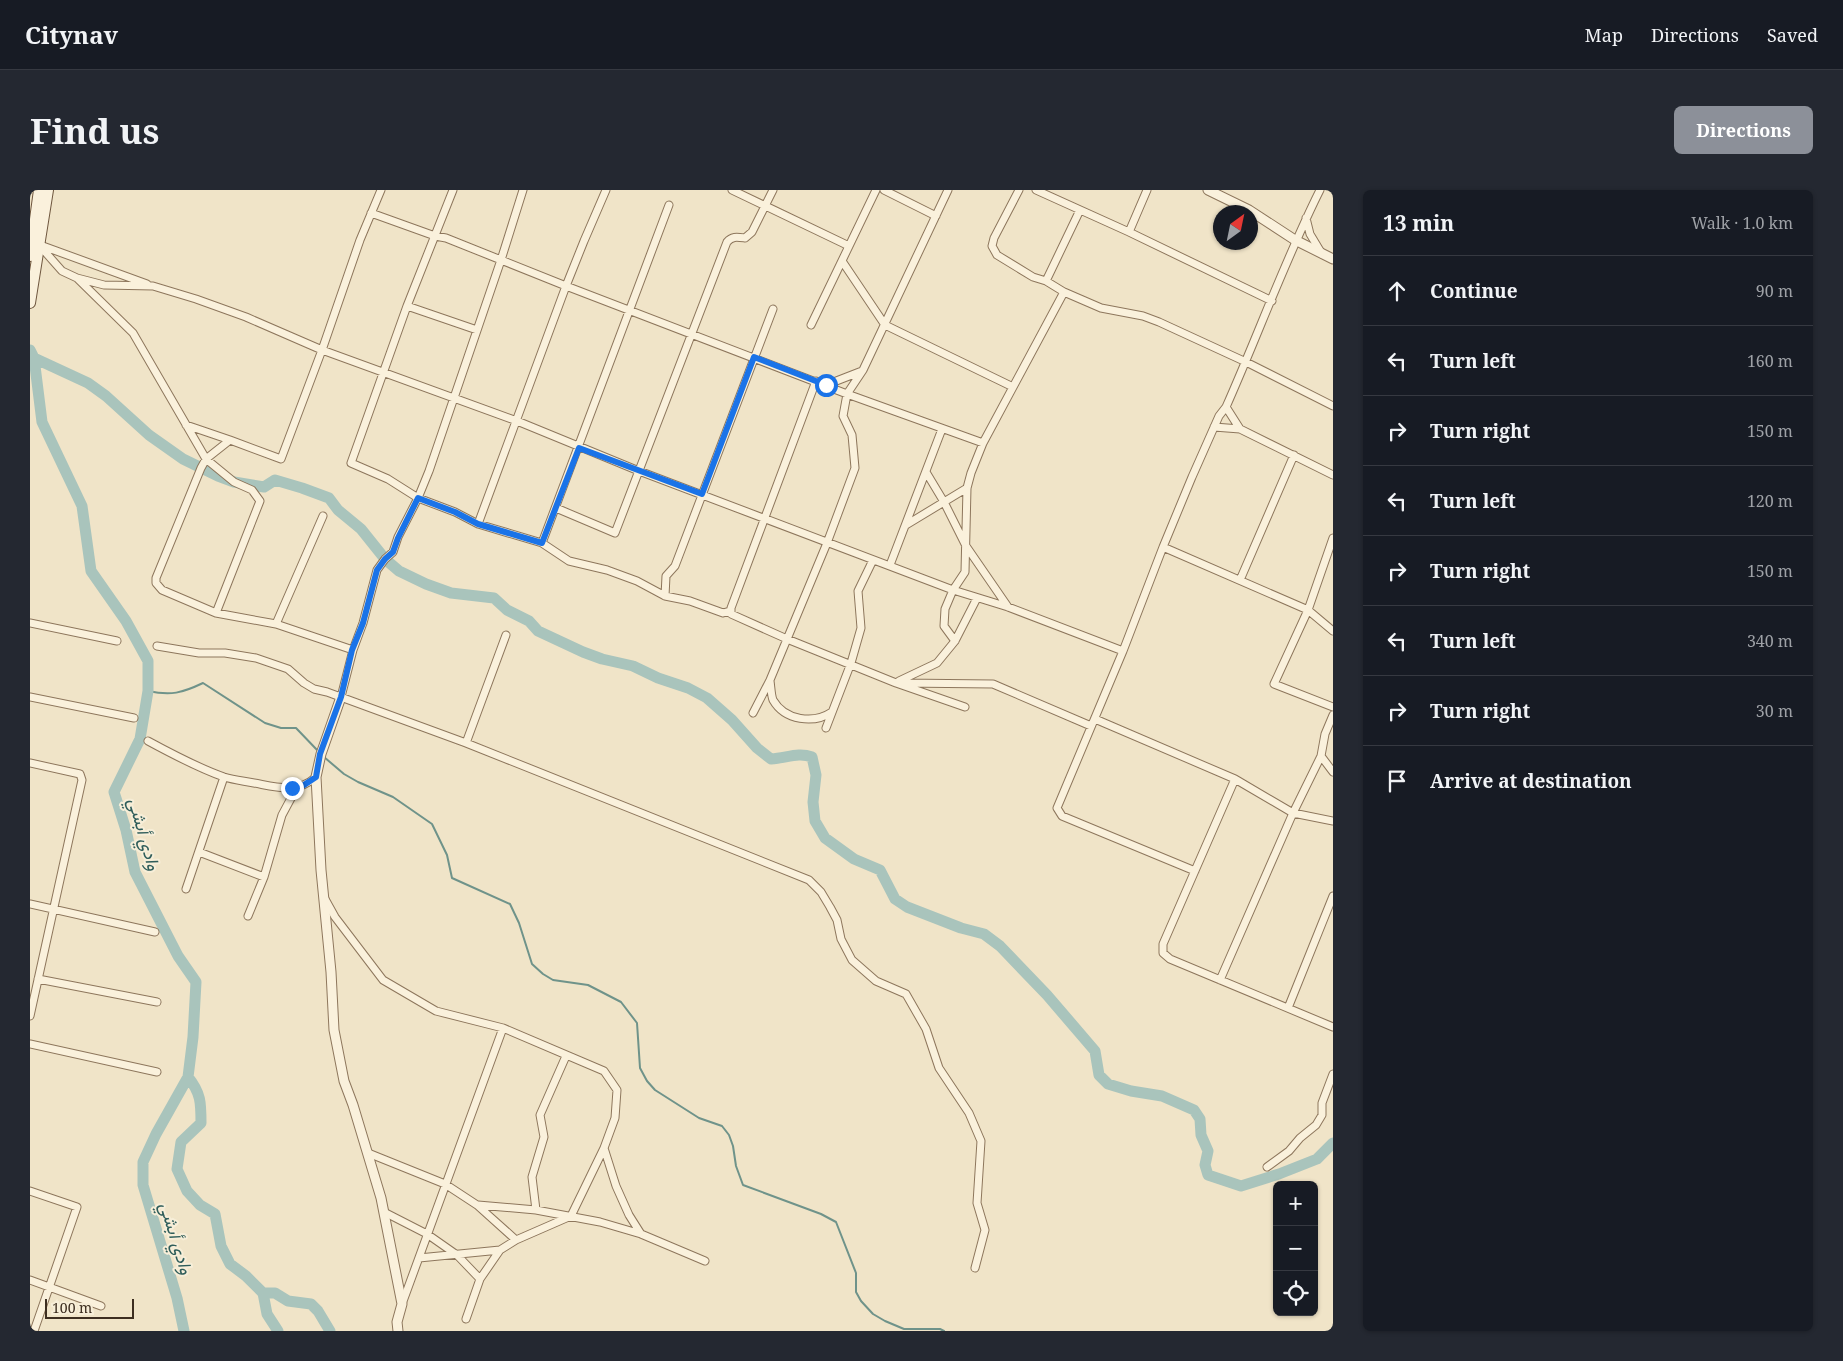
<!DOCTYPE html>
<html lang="en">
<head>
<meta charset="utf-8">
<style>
  :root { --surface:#171b24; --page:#242831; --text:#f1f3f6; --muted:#9ea1a6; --line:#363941; --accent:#8c9099 }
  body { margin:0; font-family:"Noto Serif",Vazirmatn,serif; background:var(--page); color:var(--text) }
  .controls { position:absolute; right:15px; bottom:15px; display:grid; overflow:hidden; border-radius:8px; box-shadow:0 1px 4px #0004 }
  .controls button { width:45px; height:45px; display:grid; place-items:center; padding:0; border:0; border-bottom:1px solid var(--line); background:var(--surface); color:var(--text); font:25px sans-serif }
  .compass { position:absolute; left:1183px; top:15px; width:45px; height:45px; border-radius:50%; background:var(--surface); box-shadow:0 1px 4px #0004; rotate:33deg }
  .scale { position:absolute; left:15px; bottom:12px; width:89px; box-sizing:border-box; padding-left:5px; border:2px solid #3d2e20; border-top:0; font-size:14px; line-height:18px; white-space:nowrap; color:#3d2e20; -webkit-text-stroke:4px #f7eed8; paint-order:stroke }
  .stop { position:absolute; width:15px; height:15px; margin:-11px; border:4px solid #1a73e8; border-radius:50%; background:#fff }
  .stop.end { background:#1a73e8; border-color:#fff; box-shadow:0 1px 5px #0008 }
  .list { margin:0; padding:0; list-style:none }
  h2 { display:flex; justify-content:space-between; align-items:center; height:65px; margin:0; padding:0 20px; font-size:21px }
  h2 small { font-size:16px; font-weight:400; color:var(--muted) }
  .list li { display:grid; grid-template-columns:32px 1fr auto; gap:15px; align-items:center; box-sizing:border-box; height:70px; padding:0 20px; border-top:1px solid var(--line) }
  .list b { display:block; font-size:19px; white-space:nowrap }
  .list em { font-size:16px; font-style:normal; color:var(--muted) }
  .icon { flex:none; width:28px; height:28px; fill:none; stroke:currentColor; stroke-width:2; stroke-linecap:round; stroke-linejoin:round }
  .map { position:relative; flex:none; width:1303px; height:1141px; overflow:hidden; border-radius:8px }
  header { display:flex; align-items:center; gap:30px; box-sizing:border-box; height:70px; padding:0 25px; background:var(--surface); border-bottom:1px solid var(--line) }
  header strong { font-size:24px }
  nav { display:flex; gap:28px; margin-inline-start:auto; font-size:18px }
  .intro { display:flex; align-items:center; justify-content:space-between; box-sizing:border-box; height:120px; padding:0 30px }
  h1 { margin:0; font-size:35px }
  .button { padding:12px 22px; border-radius:8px; background:var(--accent); color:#fff; font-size:18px; font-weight:700 }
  main { display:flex; gap:30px; padding:0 30px }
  aside { flex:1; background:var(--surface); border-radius:8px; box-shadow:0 1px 4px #0004 }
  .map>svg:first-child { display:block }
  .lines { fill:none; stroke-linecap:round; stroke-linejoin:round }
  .stream { stroke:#6f938a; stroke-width:2 }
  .river { stroke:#a9c4bc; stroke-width:11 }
  .minor-casing { stroke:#8d765c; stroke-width:9 }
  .tertiary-casing { stroke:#8d765c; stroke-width:11 }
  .secondary-casing { stroke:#6f573f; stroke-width:12 }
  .minor { stroke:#faf1dc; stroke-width:7 }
  .tertiary { stroke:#faf1dc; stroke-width:9 }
  .secondary { stroke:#faf1dc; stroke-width:10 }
  .route { stroke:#1a73e8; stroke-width:6 }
  .labels { text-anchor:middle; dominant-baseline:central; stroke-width:4; stroke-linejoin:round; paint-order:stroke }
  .water-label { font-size:18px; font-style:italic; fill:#2f5d5a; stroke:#f7eed8 }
</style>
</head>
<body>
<header>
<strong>Citynav</strong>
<nav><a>Map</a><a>Directions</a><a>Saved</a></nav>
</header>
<div class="intro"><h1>Find us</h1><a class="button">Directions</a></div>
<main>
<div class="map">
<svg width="1303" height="1141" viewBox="0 0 1303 1141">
  <rect width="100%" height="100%" fill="#f0e4c8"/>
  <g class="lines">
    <path class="stream" d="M118,501C141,506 152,503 173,493L235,533L251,538H266L289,562
      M294,567L314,584L328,592L363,607L402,634L417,665L422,688L480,714L489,733L502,774L513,784L523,790L558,795L591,812L607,833L610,878L617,891L625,900L669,928L692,936L699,945L703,956L706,976L713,995L791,1024L806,1032L826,1083V1102L831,1111L843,1124L855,1131L874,1139H910L914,1141"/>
    <path class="river" d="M0,160L4,168L12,232L52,316L61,381L96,431L118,471V501L110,549L84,602L96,640L105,682L148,766L166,792L163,847L158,887L126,944L113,972V995L147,1108L154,1141
      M4,168L58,193L76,206L119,245L153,269L188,286L204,292L234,297L245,290L272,298L299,308L308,320L331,339L355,369L369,381L396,394L421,403L464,408L477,420L499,431L508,441L553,462L572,469L603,476L628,488L658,498L677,508L702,530L727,558L741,569C757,568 768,562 782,567L786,585L783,612L785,631L795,648L824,669L850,680L865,709L877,717L931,738L954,744L970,756L1017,805L1065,861L1069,885L1078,894L1101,901L1132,906L1164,920L1170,929L1171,945L1178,961L1175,975L1178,985L1211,996L1249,984L1287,969L1303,953
      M158,887C171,903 171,913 171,933L151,952L147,979L157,1001L170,1015L185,1024L191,1056L200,1074L216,1086L233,1103H245L258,1111L281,1114L288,1121L300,1141
      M233,1103L237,1124L248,1141"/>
    <defs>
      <path id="minor" d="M423,0L377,116L321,273L358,289L388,308L425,322L448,334L512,353L639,15
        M702,0L819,56
        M854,0L906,26
        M989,0L964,48L962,56L967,65L1003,87L1016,91L1034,102L1071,118L1113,126L1129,132L1216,172L1303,216
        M1006,0L1099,42
        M1117,0L1099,42L1242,111
        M341,23L405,46L416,48L536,96L554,51L576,0
        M1276,28L1280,44L1292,64
        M9,55L32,81L47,88L74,95L123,96L166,109L216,127L292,160L487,231L609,281L923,400L978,417L1093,461
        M10,55L117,94
        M812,71L855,135L983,197
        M48,89L103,143L176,269L204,292L222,300L230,311L186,423
        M1016,91L1050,20
        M377,116L447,140
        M781,135L846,0
        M786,191L701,418V424L757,449L866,493L935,517
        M796,195L832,181
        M1196,217L1210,239
        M156,235L200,250
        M1184,237L1210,239L1303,285
        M896,282L914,312L936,356L978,417
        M526,318L585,343L697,52C702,46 707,47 715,48L722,42L743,0
        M448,334L536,96L817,204L953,253
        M876,335L937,298
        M1303,348L1278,420L1244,494L1303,517
        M512,353L539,371L577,380L607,391L635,406L660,411L693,423L700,421
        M1133,357L1278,420L1303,441
        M860,375L912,239
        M1210,390L1264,265
        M635,406L636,386L645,376L743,119
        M0,433L87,451
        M246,434L293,326
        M925,451L914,436L915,419L923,400L935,382L937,298L941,283L953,253L1034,102
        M127,456L169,463H195L226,468L258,479L274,493L284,499L297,502L436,553L779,690L791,702L800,717L807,730L811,749L822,770L846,791L876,804L896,839L909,878L939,923L951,951L947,1013L955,1040L945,1078
        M323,460L246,434L186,423L132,400L126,393V388L171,278L176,269L200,250L251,269L292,160L330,50L351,0
        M740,491C741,497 741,505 743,510C755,531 784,534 802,522
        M869,491L907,473L925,451L947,408
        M872,493L963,494L1061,536
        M0,507L104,528
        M311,507L323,460L333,433L347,380L355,369L363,362L368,347L388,308L399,281L471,70L493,0
        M723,523L740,490L797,353L825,278L822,245L813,226L817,204L833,180L918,0
        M1303,525L1295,544L1291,566L1303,582
        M1065,529L1205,589L1263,623L1303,631
        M796,538L821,473L831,438L828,401L843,370
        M118,551C142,564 168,578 194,587C204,590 214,591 224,593C246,597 267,604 286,587
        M436,553L476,445
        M0,573L50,584L52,590L0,826
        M1205,589L1133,754V763L1140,769L1303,837
        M169,662L234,687
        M1165,681L1032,626L1027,618L1093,461L1133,357L1162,287L1189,226L1196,217C1228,145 1255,70 1290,0
        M156,699L194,587
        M295,709L305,727L353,790L406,821L473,838L574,881L587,900L585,928L574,958L586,996L599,1025L611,1044L675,1071
        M0,714L125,742
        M218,726L234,687L252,625L267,597
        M8,789L127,812
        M1190,790L1263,623L1291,566
        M1258,818L1303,706
        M0,854L127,882
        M338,963L415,994L447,1015L486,1050
        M1237,977L1259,961L1270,948L1286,935L1292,925V913L1303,884
        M0,1001L47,1017L4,1141
        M448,1015L506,1020L570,1032L611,1044
        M506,1020L502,987L514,947L510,925L536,866
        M354,1022L397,1044L427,1065L450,1089
        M389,1068L470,1060
        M0,1090L71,1116
        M372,1114L473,838
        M436,1129L450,1089L470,1060L486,1050L541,1026L574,958"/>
      <path id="tertiary" d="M1178,0L1219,20L1265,50L1303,69
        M311,507L291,564L286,587L291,680L301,782L304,840L314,891L323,915L351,1008L372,1114L367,1132L368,1141"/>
      <path id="secondary" d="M0,66L9,0
        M0,113L18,0"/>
    </defs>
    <use href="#minor" class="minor-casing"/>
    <use href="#tertiary" class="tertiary-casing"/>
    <use href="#secondary" class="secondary-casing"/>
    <use href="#minor" class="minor"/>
    <use href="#tertiary" class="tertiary"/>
    <use href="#secondary" class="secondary"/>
  </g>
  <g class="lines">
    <path class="route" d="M262,598L274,595L286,587L290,564L311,507L322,460L333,433L347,380L355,369L363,362L368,348L388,308L425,322L448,334L512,353L549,258L672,304L724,167L796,195"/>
  </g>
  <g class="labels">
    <g class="water-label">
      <text transform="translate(115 644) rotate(74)">وادي أبشي</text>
      <text transform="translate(147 1048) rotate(73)">وادي أبشي</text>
    </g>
  </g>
</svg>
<div class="controls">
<button>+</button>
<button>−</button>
<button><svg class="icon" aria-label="locate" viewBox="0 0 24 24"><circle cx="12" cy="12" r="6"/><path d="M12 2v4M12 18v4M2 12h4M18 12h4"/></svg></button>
</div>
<svg class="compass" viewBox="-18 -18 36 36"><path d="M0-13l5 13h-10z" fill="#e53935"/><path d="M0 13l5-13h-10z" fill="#9ea1a6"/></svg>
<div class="scale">100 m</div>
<div class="stop" style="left:796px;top:195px"></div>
<div class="stop end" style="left:262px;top:598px"></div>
</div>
<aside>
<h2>13 min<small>Walk · 1.0 km</small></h2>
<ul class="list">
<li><svg class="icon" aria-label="ahead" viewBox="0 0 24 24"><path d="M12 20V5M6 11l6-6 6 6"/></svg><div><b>Continue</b></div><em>90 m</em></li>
<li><svg class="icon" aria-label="left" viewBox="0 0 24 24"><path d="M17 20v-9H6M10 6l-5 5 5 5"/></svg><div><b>Turn left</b></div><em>160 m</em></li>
<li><svg class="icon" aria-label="right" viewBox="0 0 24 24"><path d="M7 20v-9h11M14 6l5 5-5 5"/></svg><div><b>Turn right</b></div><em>150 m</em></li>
<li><svg class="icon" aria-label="left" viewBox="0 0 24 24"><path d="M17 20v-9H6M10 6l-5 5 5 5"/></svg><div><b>Turn left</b></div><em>120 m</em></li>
<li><svg class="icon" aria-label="right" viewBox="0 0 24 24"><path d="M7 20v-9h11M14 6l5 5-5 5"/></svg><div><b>Turn right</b></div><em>150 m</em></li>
<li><svg class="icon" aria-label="left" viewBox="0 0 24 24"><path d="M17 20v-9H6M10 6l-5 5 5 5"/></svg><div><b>Turn left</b></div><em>340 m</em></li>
<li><svg class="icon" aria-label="right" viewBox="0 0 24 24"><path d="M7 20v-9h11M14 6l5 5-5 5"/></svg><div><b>Turn right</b></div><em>30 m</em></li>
<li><svg class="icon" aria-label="arrive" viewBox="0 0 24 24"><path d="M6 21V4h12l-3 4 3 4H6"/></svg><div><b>Arrive at destination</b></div></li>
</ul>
</aside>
</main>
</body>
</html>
